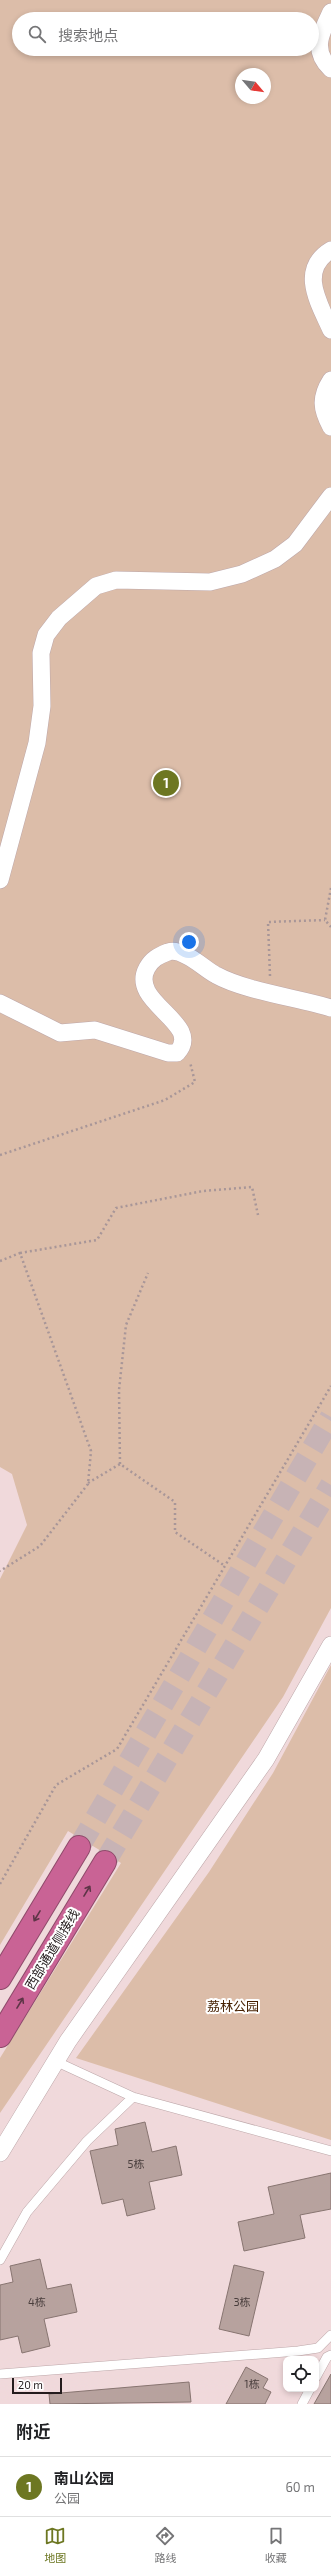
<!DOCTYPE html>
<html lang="zh">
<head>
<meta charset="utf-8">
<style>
  :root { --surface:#fff; --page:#f2f2f2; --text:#202124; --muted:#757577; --line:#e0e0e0; --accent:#6d7722 }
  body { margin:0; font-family:"Exo 2","Noto Sans SC",sans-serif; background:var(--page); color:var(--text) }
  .controls { position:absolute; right:12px; bottom:12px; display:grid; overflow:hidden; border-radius:8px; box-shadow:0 2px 6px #0003 }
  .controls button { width:36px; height:36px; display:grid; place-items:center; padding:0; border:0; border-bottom:1px solid var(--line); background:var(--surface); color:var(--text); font:20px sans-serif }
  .compass { position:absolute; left:235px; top:68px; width:36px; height:36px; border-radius:50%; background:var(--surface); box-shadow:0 2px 6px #0003; rotate:119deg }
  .scale { position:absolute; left:12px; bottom:10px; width:50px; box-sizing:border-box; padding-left:4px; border:2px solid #241c1d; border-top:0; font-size:11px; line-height:14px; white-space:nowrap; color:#241c1d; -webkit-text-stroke:3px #fff; paint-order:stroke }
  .you { position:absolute; left:189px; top:942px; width:14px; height:14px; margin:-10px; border:3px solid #fff; border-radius:50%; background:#1a73e8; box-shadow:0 0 0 6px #1a73e833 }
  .badge { display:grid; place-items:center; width:26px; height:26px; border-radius:50%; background:var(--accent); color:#fff; font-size:13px; font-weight:700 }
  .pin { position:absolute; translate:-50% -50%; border:2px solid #fff; box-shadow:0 1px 4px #0006 }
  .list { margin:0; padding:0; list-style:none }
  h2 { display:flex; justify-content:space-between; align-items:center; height:52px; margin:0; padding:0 16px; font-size:17px }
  h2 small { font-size:13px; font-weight:400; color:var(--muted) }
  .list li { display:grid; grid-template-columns:26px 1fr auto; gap:12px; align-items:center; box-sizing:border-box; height:60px; padding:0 16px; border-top:1px solid var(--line) }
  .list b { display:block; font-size:15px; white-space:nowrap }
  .list p { margin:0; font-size:13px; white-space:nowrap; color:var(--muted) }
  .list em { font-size:13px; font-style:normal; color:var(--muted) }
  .icon { flex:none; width:22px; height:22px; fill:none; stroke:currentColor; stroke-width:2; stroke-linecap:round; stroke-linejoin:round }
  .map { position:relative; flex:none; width:331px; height:2404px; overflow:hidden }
  .search { position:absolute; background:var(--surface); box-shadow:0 2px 6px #0003; left:12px; right:12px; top:12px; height:44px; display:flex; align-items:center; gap:10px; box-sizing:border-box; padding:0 14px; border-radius:22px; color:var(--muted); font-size:15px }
  .sheet { height:112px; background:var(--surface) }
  nav { display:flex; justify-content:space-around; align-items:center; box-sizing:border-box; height:56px; border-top:1px solid var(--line); background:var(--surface); font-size:11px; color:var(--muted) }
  nav a { display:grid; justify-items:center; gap:2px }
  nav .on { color:var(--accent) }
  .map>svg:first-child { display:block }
  .green { fill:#dcbda9; fill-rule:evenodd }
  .building { fill:#b7a29e; stroke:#887571 }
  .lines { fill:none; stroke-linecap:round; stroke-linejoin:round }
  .motorway-tunnel { stroke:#c7b3b5; stroke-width:22; stroke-dasharray:22 11; stroke-linecap:butt }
  .service-casing { stroke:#bda7a9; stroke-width:10 }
  .minor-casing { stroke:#bda7a9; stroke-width:18 }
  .motorway-casing { stroke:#8f4a6b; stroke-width:24 }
  .path { stroke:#a89698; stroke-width:2.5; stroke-dasharray:2 3; stroke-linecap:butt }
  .service { stroke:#fff; stroke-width:9 }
  .minor { stroke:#fff; stroke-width:17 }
  .motorway { stroke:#c96395; stroke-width:22 }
  .oneway { stroke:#5e3547 }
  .labels { text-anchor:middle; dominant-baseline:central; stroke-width:4; stroke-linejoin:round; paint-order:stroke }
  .number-label { font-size:11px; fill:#493e3d }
  .street-label { font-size:13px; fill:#241c1d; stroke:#fff }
  .park-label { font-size:13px; fill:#462001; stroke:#fff }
</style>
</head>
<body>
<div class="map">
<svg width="331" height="2404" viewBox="0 0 331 2404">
  <rect width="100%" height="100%" fill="#f0d9db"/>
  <path class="green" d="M0,0H331V1608L283,1697L0,2113V2058L121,1863L68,1831L0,1945V1579L27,1525L12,1474L0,1467ZM19,19H312V49H19ZM241,74H265V98H241Z
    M331,1665V2140L76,2058L209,1872L273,1773Z"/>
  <path class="building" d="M145,2122L152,2152L176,2146L182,2175L149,2182L155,2209L127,2216L123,2199L102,2204L90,2151L118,2145L115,2129Z
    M331,2173V2209L300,2215L305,2238L244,2251L238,2222L274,2214L268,2187Z
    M40,2259L47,2289L71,2284L77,2312L44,2319L50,2346L22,2353L18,2336L0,2340V2285L13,2282L10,2266Z
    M234,2265L264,2272L249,2336L219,2329Z
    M246,2367L268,2379L263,2388L271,2392L265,2404H226Z
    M331,2374V2404H314Z
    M189,2382L191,2402L50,2404L49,2394Z"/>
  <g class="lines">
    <path class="motorway-tunnel" d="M79,1847L331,1417
      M105,1862L331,1485"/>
    <defs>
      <path id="service" d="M55,2061L133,2097L331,2151
        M0,2260L27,2212L87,2141L133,2097
        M0,2374L298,2351L318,2348L331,2335
        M316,2377L327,2357L331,2355
        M302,2404L310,2389"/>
      <path id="minor" d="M331,12C321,33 311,50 331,69
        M331,250C298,270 319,303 331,330
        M331,380C320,397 321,409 331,427
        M0,880L37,743L42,706L41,653L46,635L59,618L96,586L116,580L210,582L242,574L275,559L295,544L331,496
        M0,1003L60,1033L95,1030L168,1053H177C204,1023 128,1003 147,968C152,959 158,956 168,952C183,947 204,969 216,975C245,991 298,998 331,1008
        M0,2153L68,2041L266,1759L331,1645"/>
      <path id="motorway" d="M0,1978L79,1847
        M0,2036L105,1862"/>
    </defs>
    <use href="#service" class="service-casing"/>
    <use href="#minor" class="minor-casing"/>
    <use href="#motorway" class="motorway-casing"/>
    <path class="path" d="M331,888L325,920L331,927
      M270,976L268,922L325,920
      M0,1155L165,1100L195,1082L190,1062
      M20,1253L97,1240L116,1208L203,1191L252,1187L258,1215
      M0,1261L20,1253L91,1451L88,1484L40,1546L0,1571
      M120,1464L119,1390L126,1325L148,1273
      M88,1483L120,1464L175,1502V1532L225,1566
      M0,1884L56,1785L117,1749L331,1386"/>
    <use href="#service" class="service"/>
    <use href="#minor" class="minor"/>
    <use href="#motorway" class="motorway"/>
  </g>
  <defs><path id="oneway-shaft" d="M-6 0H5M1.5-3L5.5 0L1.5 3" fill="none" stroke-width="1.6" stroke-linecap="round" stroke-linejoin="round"/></defs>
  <g class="oneway">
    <use href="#oneway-shaft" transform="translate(87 1891) rotate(-59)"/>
    <use href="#oneway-shaft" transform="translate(37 1916) rotate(121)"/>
    <use href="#oneway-shaft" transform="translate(20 2003) rotate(-59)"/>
  </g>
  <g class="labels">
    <g class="number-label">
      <text x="136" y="2163">5栋</text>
      <text x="37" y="2301">4栋</text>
      <text x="242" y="2301">3栋</text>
      <text x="252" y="2383">1栋</text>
    </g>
    <g class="street-label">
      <text transform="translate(52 1949) rotate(-59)">西部通道侧接线</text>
    </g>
    <g class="park-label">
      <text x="233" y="2006">荔林公园</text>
    </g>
  </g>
</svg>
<div class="controls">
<button><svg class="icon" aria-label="locate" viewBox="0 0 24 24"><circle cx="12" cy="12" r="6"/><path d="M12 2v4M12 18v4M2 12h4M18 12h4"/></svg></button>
</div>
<svg class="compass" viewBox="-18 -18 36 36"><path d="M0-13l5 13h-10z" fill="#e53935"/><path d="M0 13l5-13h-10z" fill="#757577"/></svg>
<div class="scale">20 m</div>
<div class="you"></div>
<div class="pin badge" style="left:166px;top:783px">1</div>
<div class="search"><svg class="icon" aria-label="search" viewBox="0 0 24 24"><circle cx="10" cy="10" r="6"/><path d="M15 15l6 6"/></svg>搜索地点</div>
</div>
<section class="sheet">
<h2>附近<small></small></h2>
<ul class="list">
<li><span class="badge">1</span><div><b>南山公园</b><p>公园</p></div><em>60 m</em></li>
</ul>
</section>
<nav>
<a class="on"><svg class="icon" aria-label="map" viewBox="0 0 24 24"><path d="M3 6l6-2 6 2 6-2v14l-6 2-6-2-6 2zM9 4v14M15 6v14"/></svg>地图</a>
<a><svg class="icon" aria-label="directions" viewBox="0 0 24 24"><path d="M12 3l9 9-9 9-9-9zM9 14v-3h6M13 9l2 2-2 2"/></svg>路线</a>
<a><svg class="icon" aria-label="saved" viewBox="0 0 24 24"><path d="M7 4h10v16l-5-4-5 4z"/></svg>收藏</a>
</nav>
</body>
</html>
